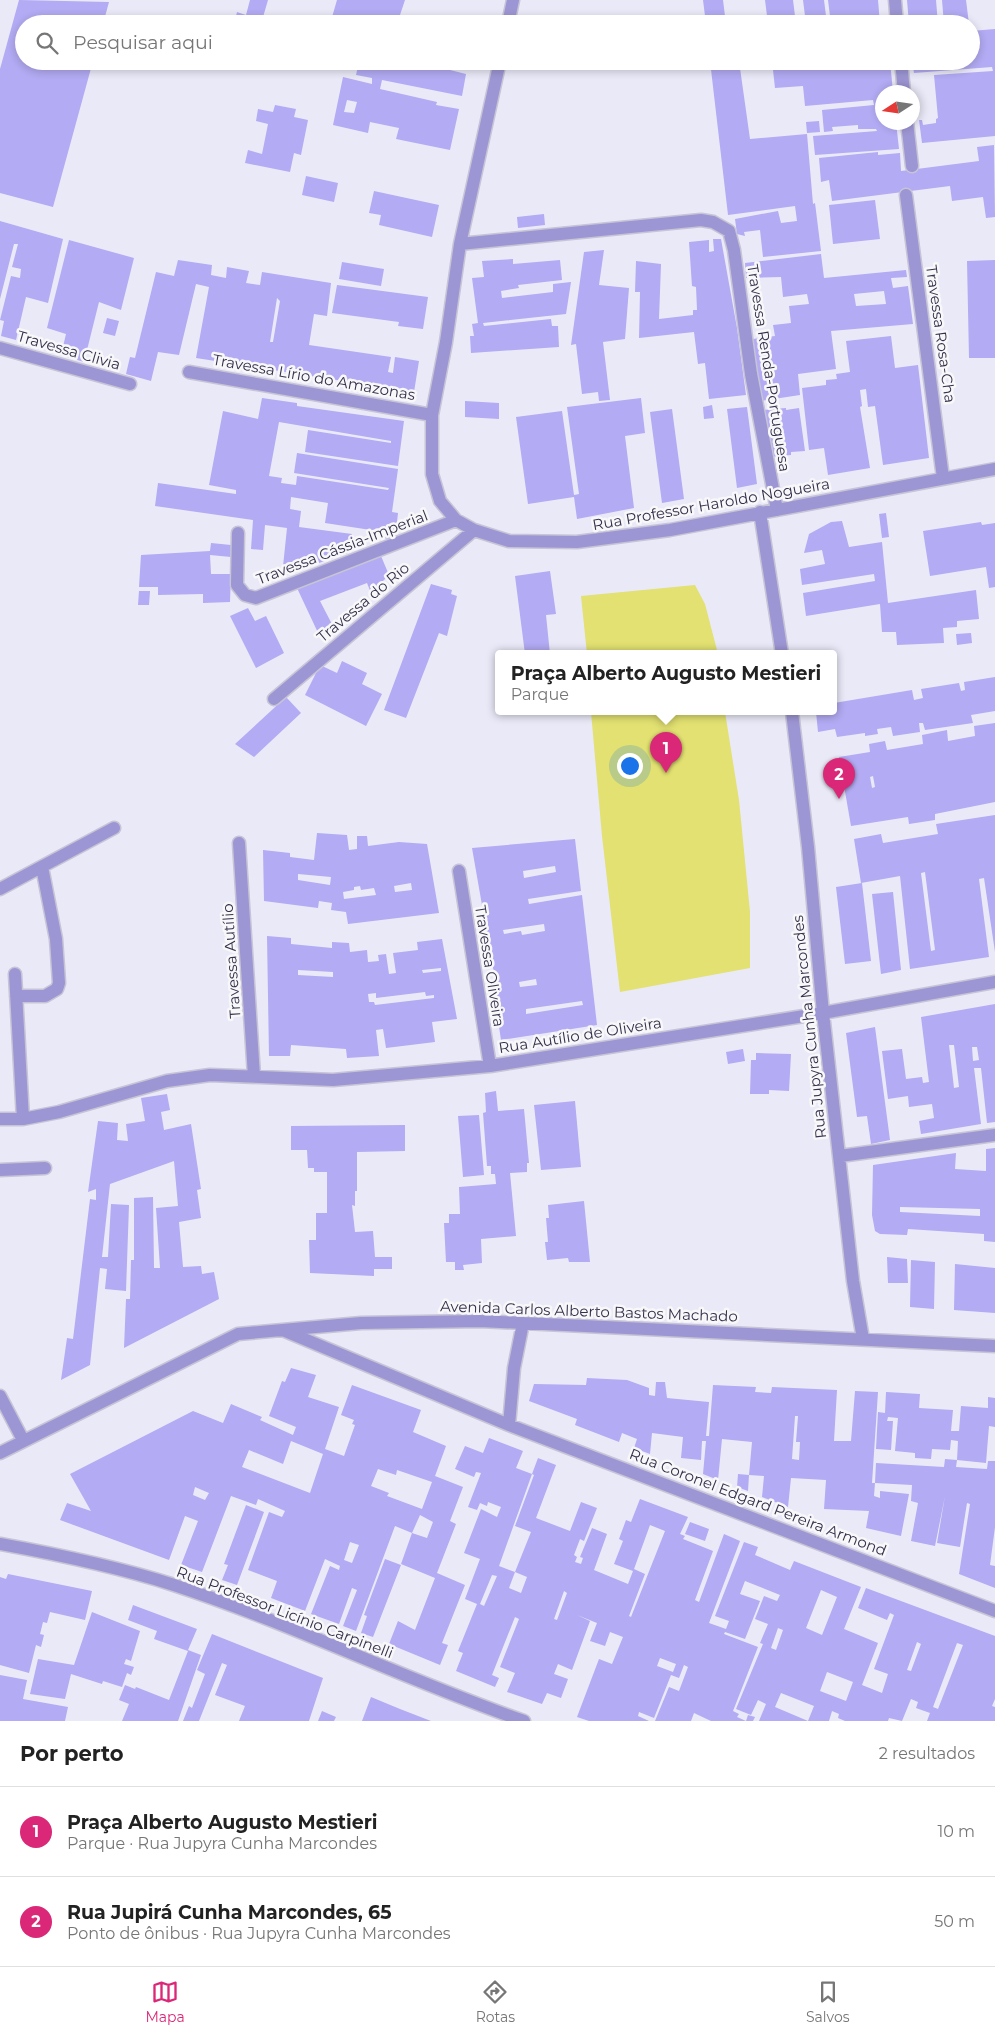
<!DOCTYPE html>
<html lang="pt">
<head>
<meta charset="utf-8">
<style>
  :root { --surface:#fff; --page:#f2f2f2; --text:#222; --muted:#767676; --line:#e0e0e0; --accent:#db2777 }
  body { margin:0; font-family:Montserrat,sans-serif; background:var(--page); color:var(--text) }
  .compass { position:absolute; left:875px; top:85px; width:45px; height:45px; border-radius:50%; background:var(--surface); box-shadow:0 2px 8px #0003; rotate:258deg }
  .you { position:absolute; left:629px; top:765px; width:18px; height:18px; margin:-12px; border:4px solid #fff; border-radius:50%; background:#1a73e8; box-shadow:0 0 0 8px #1a73e833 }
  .badge { display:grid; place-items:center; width:32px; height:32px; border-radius:50%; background:var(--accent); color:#fff; font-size:16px; font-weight:700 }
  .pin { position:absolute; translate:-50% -41px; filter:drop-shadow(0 1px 2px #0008) }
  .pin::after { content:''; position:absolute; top:26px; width:18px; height:15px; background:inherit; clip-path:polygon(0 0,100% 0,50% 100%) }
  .popup { position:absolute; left:495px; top:650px; width:342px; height:65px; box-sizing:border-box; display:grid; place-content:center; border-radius:5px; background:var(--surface); filter:drop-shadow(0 1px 4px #0005); font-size:16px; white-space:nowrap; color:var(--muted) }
  .popup b { font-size:19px; color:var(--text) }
  .popup::after { content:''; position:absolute; left:50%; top:100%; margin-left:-10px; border:10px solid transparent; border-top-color:var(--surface) }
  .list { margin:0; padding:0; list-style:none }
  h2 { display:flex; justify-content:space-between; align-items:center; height:65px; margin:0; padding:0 20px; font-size:21px }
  h2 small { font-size:16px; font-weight:400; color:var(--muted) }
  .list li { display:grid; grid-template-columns:32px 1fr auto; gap:15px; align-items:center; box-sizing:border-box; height:90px; padding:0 20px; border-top:1px solid var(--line) }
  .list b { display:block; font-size:19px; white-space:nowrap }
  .list p { margin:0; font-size:16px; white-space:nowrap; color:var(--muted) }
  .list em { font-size:16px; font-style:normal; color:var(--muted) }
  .icon { flex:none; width:28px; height:28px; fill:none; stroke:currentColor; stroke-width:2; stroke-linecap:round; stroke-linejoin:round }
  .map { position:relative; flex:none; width:995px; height:1721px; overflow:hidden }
  .search { position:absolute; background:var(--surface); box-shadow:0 2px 8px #0003; left:15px; right:15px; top:15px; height:55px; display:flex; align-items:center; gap:12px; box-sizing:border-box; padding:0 18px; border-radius:28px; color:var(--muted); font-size:19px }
  .sheet { height:245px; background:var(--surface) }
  nav { display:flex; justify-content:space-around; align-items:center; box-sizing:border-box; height:70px; border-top:1px solid var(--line); background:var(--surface); font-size:14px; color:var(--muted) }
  nav a { display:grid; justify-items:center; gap:2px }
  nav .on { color:var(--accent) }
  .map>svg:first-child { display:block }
  .green { fill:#e2e171 }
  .building { fill:#b3abf3; fill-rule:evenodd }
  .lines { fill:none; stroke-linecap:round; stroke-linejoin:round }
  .minor-casing { stroke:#c6c4d6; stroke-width:15 }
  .minor { stroke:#9d96d4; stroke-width:12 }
  .labels { text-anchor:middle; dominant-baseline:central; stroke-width:5; stroke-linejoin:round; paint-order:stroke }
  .street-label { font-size:15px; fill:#34304d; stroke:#f8f8f8 }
</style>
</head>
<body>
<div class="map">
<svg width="995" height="1721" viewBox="0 0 995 1721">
  <rect width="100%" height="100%" fill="#eae9f8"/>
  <path class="green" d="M695,585L705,604L718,654H587L581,596Z
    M591,712H725L739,800L750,912V968L620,992L602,836Z"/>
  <path class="building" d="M19,0L109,2L103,24H24V61H93L53,207L0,193V69Z
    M250,0H268L261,24H234L237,12L246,15Z
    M337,0H405L397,24H385L370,18L368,24H330Z
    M703,0H723L726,24H706Z
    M765,0H793L796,24H768Z
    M803,0H824L827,24H806Z
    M828,0H878L880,24H831Z
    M907,0H936L938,24H909Z
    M942,0H966L969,24H944Z
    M995,29V136L922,143L919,120H922L923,125L936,123V119L938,118L934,75L993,71L992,67L914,73L912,61H971V31Z
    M359,61H396L434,70L435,66L421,61H444L442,68L466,74L462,96L382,80L380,89L437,102L436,105L459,109L450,150L396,139L399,128L370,122L368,133L333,125L343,77L372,84V78L356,75ZM347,100L357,102L354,113L344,112Z
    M710,61H739L750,139L807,134L813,204L815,203L821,251L763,257L760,230L744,232L745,236L737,234L735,219L778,211L781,223L797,221L795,206L728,215Z
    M772,61H890L893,92H882V122H896L899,149L815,155L813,136L877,131L876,129H858V125L832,127L833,131L824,132L822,110L874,105L873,100L805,106L803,86L775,88Z
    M275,105L296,109L294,117L308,120L301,155L294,153L290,172L245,163L248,150L262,154L268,124L256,121L258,109L273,112Z
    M819,121L820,132L807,133L806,122Z
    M994,145L995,217L986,218L983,197L952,201L950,186L832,201L829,180L821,182L819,158L878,152V155L900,153L901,171L979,161L977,147Z
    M306,176L338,183L334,202L302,195Z
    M374,191L439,205L432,237L379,225L381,215L369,213Z
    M875,200L880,239L833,244L829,205Z
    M544,214L545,225L518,228L517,217Z
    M0,221L63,239L48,303L26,297L16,340L1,336L4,321L0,320L11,276L20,278L21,269L12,267L18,244H14L0,299Z
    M713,239H721L737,328L746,395L709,399L705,363L698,364L694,332L639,338L640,292H635L636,261L661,264L659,319L693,315V310H697L696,287L692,286L689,242L709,240V252L714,251Z
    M69,240L134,258L121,310L99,302L84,362L61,355L66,334L47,328Z
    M604,250L599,285L629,288L625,339L603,342L610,400L599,401L598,392L582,394L576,344L571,345L584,252Z
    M821,254L824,278L906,270L907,277L891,278L893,288L908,286L913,324L831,331L836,369L798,374L800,395L760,401L753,339L775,336L773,325L791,323L789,306L809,304L807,294L783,297L781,277L746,278L745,263ZM884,291L886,304L856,306L854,294Z
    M513,259V264L560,260L562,280L518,285L519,288L501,291L502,298L553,292V284L571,282L566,314L483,323L484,326L551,319L552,326H558L559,347L471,353L470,336H474L472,324L478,323L472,278L484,277L482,261Z
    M178,260L212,265L211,275L226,278L227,267L249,271L246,283L260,285L262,272L331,283L327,316L314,314L309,345L391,357L388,372L393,373L395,357L419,361L414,392L304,375V373L286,370V372L196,358L209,287L196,284L179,355L158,352L151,381L126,374L130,357L135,358L156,272L174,276ZM277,298L280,301L273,342H270Z
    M995,260V358H969L967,261Z
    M342,262L384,269L381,286L339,279Z
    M337,285L428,297L423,329L398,326L399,322L332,313Z
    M107,318L119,321L115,336L103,333Z
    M891,336L895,368L918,365L929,458L883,465L875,406L868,407L866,389L860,390L862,406L860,407L870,468L828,475L824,448L809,450L802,388L826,385V380L837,379L836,374L850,372L846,341Z
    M262,398L297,403V406L404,421L398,466L305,452L308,430L391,443V441L279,422L269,476L282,478L281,483L296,485L297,476L388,490L389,488L294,473L297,453L398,469L392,512L398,513L395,540L383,538L384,532L325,523L328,503L291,497L290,509L301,511L299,527L352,534L353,551L282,576L287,528L265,525L263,550L251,549L253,520L155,506L158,483L236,494V490L209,485L223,411L258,419Z
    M641,398L645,433L625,436L634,508L577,519L574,497L528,504L516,417L562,411L574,495L579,494L567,407Z
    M465,401L499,403V419L465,417Z
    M712,405L714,418L704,419L703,407Z
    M747,407L757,484L737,488L727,409Z
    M786,408V410L799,408L805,451L791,452V455L769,457L763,410Z
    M672,409L684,499L662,503L650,412Z
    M886,513L889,537L882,538L879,514Z
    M842,521L849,547L882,542L888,603L976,590L979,619L957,621V627L943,628L944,643L897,645L896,632H882L880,604L806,616L803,593L875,581L874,574L802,585L800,569L825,564L822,550L804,553L809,534L831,522Z
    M981,522L982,525L995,523V587L989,588L986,567L930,576L923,531Z
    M211,543L231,545V557L210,555L211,574H231L230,602L203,603V594L158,595V587H139L141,555L210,551Z
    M381,556L389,575L371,593L367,583L320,601L335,630L320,637L297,588Z
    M550,571L556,614L546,615L550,654H525L515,576Z
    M431,584L452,590L451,594L457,596L447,636L439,633L406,718L384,710Z
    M139,591H150L149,605H138Z
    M248,608L255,621L266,616L284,653L256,668L230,616Z
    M971,633L972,643L957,645L956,634Z
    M342,661L367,673L362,684L382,694L366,726L305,695L320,665L337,673Z
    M995,677V711L971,715L973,723L925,730L923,723H919L920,732L893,736L891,727L877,729L878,734L865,736V733L837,737L835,729L818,732L816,712H834V703L912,690L914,700L923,698L921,689L959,683L961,691L965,690L964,682Z
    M286,697L301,713L254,757L235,744Z
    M995,723V802L935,814V820L909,824L908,817L851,826L839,757L870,752L869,744L885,741L887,750L923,744L922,735L947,730L948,741L975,736L974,726ZM873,776L875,787L872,788L870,777Z
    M995,815V952L984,878L979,879L989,957L910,969L900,876L861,883L854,839L881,834L883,843L938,834L936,824ZM925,872L935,950L931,951L921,873Z
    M317,833L347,835L349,850L357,849V836H367L368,846L399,842L427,844L439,913L348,924L346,912L331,910L332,903L319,901L318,908L264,901L263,850L290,853V857L314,860ZM298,874L331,877L330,885L298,880ZM411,883L412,890L395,892L394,886ZM360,886L361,890L374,888L376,895L344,899L343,892L354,890V887Z
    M575,839L581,891L528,899L529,904L582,895L597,1025L501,1040L493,986L496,985L472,848ZM555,866L556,872L524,878L523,871ZM544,924L545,931L522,935L521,931L504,934L503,930ZM536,979L537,985L520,987L519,982ZM582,1001L583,1005L526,1014V1009Z
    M862,883L871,961L845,964L836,887Z
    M893,892L901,970L881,974L872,894Z
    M267,936L291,938V944L332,948V942L349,943L350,952L367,950L368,962L379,961L378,955L386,954L389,974L396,973L393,953L418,950L417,942L442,939L457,1019L432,1022L435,1042L386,1048L383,1029L376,1030L379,1056L347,1058L346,1049L291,1045L290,1056H269ZM441,968V971L423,973L422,970ZM298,970L333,972V977L298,975ZM425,992L426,996L434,995V998L375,1005L374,1002H369L368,994L376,993V998Z
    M995,1004V1122L987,1123L981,1068H974L981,1124L921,1134L919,1121L934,1118L932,1104L909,1107L908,1096L888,1099L882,1051L902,1049L906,1079L922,1077L923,1083L929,1082L921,1017ZM949,1045H954L959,1087L954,1088ZM972,1047H977L979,1060L973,1061Z
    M875,1027L890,1140L871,1144L867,1116L857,1117L846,1033Z
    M743,1049L745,1061L728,1064L726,1052Z
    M756,1053L791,1054L789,1091L769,1090V1094H750L751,1060H756Z
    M496,1091L498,1111L524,1109L529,1163H527V1172L510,1173L516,1236L481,1239L482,1263L463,1265L464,1270H455V1262H446L444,1223H449V1214H460L459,1187L496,1184L495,1174H491V1166H487L483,1113L486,1112L485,1093Z
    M167,1094L170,1110L161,1112L164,1130L191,1124L201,1189L197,1190L201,1218L179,1222L183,1267L201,1266L202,1274L214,1272L219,1299L124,1348L126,1299H130L131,1260H134V1198L153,1197L154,1268H160L156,1208L178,1206L174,1161L110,1184L102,1257H108L111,1204L129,1205L126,1291L105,1289L107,1269L100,1268L90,1365L61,1380L67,1338L73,1339L90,1199L96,1200V1189L88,1192L98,1121L118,1123L117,1140L128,1141L126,1124L145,1121L141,1098Z
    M575,1101L581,1167L541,1170L534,1105Z
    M479,1115L484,1175L463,1177L458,1116Z
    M405,1125V1151L357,1152V1191H355V1206L352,1205L355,1232L373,1231L375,1257H392V1269H374V1276L310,1273L309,1240H316V1213H327V1172H314V1168H308L307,1150H291V1126Z
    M995,1148V1242L984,1241V1234L908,1229L907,1235L880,1234L875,1231L872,1215L873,1165L956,1153L955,1169L986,1171V1149ZM900,1207L980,1209V1216L900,1212Z
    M584,1201L590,1262H569L568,1258L547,1260L545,1242H548L546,1218H549L548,1205Z
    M887,1257L907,1259L908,1283H888Z
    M911,1260L935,1262L934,1309L910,1307Z
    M955,1264L995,1268V1313L954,1310Z
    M291,1368L316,1375L308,1397L339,1407L325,1449L344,1456L355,1425L352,1424L354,1420L341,1415L352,1385L421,1410L413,1432L446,1446L435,1476L463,1487L450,1521L456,1524L437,1573L465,1585L442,1643L448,1645L440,1665L389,1644L398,1621L415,1630L435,1578L401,1564L412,1533L427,1538L433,1522L420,1515L412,1533L395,1526L356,1631L343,1626L357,1590L352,1588L339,1624L311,1614L330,1566L339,1570L340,1566L325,1559L305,1611L271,1598L277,1581L248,1570L269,1512L282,1517L285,1511L258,1499L256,1505L231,1496L202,1572L181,1565L198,1521L185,1516L169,1560L60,1520L67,1503L91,1511L70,1474L193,1411L223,1423L231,1404L262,1417L260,1420L293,1435L296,1427L269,1416L282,1381L285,1382ZM291,1441L323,1454L310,1493L242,1467L249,1450L283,1464ZM378,1469L396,1475L397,1470L432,1482L422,1509L387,1496L389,1493L371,1486ZM195,1487L209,1493L205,1500L193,1495ZM350,1542L359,1545L352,1563L344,1560Z
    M587,1378L627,1380L649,1388V1395L655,1396L656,1382H665L667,1398L709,1402L706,1436H709L713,1385L756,1387L755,1392L771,1393L772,1387L837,1390L834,1441H851L855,1391L878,1392L872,1483H875L874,1496L880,1498V1491L909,1494L901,1536L866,1528L869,1511L824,1509L826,1480L791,1478L788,1507L762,1497L764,1476L749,1475L752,1442L722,1439L718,1480L703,1474L706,1441H702L701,1460L681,1458L683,1437L652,1433L650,1454L634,1448L637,1439L622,1433L619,1442L575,1425L577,1419L529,1401L534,1384L586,1385ZM795,1416H798L796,1442H800L799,1460L792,1459Z
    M886,1392L920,1394L919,1408L953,1410L951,1431H959L961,1406L988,1408V1397L995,1398V1427L989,1426L986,1463L957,1460L958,1441L951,1440L950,1450L932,1449L931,1459L915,1458V1453L895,1451L898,1418L888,1417L887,1421H893L891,1450L876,1449L878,1412L885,1413Z
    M489,1438L523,1451L516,1468L532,1474L499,1566L515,1572L509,1588L521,1593L527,1577L515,1572L531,1532L515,1526L534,1475L532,1474L538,1458L556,1465L536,1518L570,1531L581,1502L597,1508L584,1541L580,1539L574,1555L577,1557L575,1562L581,1564L583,1558L580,1557L592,1528L607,1534L594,1570L628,1584L633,1571L614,1564L623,1541L619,1539L626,1520L631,1522L640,1499L688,1517L680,1534L685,1536L683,1539L713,1551L695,1600L699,1602L724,1534L740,1541L709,1623L726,1629L729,1621L715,1616L744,1542L758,1547L755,1555L790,1570L794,1561L861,1587L844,1629L878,1643L862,1685L882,1693L888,1674L874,1669L894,1615L890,1613L887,1620L858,1608L866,1588L995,1636V1699L992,1706L995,1707V1721H927L930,1713L916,1708L918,1702L911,1699L902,1721L889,1718L888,1721H845L838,1718L839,1714L832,1711L829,1721H759L766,1704L758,1700L751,1715L736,1709L763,1644L760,1643L768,1624L755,1619L764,1596L777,1601L780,1595L745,1581L740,1594L760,1601L745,1639L725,1632L724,1634L758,1647L733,1711L739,1714L737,1717L746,1721L748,1715L755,1717L753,1721H711L694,1713L691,1721H655L669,1687L679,1691L688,1667L684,1665L679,1678L671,1675L654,1718L639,1712L638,1716L649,1721H589L577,1717L599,1659L612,1664L623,1637L610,1632L605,1646L590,1641L597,1623L577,1615L590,1621L572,1670L558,1664L554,1674L568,1679L561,1698L547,1693L542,1704L507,1692L515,1673L500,1667L519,1619L515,1617L492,1675L499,1678L495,1687L456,1671L463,1653L458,1651L477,1604L465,1599L480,1559L464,1553L481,1509L497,1517L501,1507L488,1502L487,1506L480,1503L477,1510L468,1507L481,1473L476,1472L474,1477L455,1469L465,1446L483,1453ZM650,1525L665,1531L631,1617L629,1616L645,1574L634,1569ZM492,1575L497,1576L484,1606L480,1604ZM821,1590L837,1597L822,1635L806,1628ZM564,1591L567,1593L557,1620L554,1619ZM778,1628L783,1630L776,1650L771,1648ZM917,1642L921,1644L911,1671L907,1670ZM957,1643L963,1645L938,1709L933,1707ZM660,1658L676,1664L673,1672L657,1666ZM827,1672L853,1682L846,1701L820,1691ZM781,1693L814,1706L808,1721L775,1707Z
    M945,1459L957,1460L956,1467L987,1469L988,1461H995V1527L990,1565L995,1566V1588L959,1574L970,1504L967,1503L960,1547L937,1543L945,1496L935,1546L911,1541L918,1503L911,1501L912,1485L875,1483L876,1463L944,1467Z
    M738,1474L749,1475L748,1491L737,1487Z
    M246,1505L264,1512L237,1585L222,1580L228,1565L224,1564Z
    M690,1522L709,1529L705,1541L685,1534Z
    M385,1559L401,1565L373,1637L361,1633L367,1616L364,1615Z
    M8,1574L92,1591L85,1620L50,1612L47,1623L43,1622L40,1634L44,1635L41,1647L36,1645L29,1673L0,1665V1577L6,1579Z
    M133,1605L197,1629L188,1650L201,1655L178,1721H122L129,1704L119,1700L125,1685L135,1689L136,1687L169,1700L188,1651L154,1639L157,1631L128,1620Z
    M92,1612L140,1631L131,1661L126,1659L124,1664L134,1667L131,1675L127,1673L122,1687L103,1681L102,1684L71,1674L65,1699L30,1694L38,1659L74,1665Z
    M212,1634L323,1678L309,1721H239L245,1706L215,1695L227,1665L222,1663L199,1721H183L189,1706L192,1708L205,1674L197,1670Z
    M0,1675L27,1680L23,1699L68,1707L65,1721H0Z
    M371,1697L400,1709L431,1721H362Z
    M322,1711L336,1717L334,1721H318Z"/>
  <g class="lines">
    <defs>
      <path id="minor" d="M895,0L897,24
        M508,24L513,0
        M500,61L460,244L446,342L432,415V474L440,501L456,520L474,530L509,541L577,542L670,530L995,469
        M901,61L904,92
        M907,122L912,166
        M906,195L943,478
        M460,244L701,220L713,222L729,231L734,250L751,374L777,510
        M0,348L130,384
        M189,372L432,415
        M760,512L782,654
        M238,533L237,585L245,595L256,598L456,520
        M274,699L474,530
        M792,712L808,847L823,1013L853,1281L863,1339
        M239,843L254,1076
        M459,871L490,1066
        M0,889L114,828
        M15,974L23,1119
        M16,996H45L57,989L59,983L56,939L42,867
        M0,1119H23L59,1112L167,1081L210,1075L333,1080L490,1066L823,1013L995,982
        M840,1156L995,1135
        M0,1170L45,1168
        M285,1331L509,1425L995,1611
        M0,1396L23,1440
        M509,1425L514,1368L523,1323
        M0,1453L238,1334L361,1323L480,1321L995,1346
        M0,1544C55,1554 121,1568 174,1585C293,1624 406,1680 524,1721"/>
    </defs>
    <use href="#minor" class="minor-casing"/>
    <use href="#minor" class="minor"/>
  </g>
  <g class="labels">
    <g class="street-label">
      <text transform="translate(941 334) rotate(82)">Travessa Rosa-Cha</text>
      <text transform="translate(69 350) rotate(16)">Travessa Clivia</text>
      <text transform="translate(769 368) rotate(81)">Travessa Renda-Portuguesa</text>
      <text transform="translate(314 377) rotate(10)">Travessa Lírio do Amazonas</text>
      <text transform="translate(711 504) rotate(-10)">Rua Professor Haroldo Nogueira</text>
      <text transform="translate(342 547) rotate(-21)">Travessa Cássia-Imperial</text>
      <text transform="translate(363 602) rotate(-40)">Travessa do Rio</text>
      <text transform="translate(231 961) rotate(-94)">Travessa Autílio</text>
      <text transform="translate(490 966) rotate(81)">Travessa Oliveira</text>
      <text transform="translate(809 1027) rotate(-96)">Rua Jupyra Cunha Marcondes</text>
      <text transform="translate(580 1035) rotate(-9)">Rua Autílio de Oliveira</text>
      <text transform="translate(589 1311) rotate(2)">Avenida Carlos Alberto Bastos Machado</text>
      <text transform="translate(758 1502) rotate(21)">Rua Coronel Edgard Pereira Armond</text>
      <text transform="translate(285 1612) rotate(21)">Rua Professor Licínio Carpinelli</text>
    </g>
  </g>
</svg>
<svg class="compass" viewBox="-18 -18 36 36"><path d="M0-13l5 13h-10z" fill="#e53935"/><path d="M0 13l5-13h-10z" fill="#767676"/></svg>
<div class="you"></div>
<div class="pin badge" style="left:666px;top:773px">1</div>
<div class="popup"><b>Praça Alberto Augusto Mestieri</b>Parque</div>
<div class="pin badge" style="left:839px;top:799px">2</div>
<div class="search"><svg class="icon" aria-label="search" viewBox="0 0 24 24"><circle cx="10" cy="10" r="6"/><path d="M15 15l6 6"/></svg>Pesquisar aqui</div>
</div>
<section class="sheet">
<h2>Por perto<small>2 resultados</small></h2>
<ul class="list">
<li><span class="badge">1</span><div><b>Praça Alberto Augusto Mestieri</b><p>Parque · Rua Jupyra Cunha Marcondes</p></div><em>10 m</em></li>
<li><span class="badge">2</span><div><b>Rua Jupirá Cunha Marcondes, 65</b><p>Ponto de ônibus · Rua Jupyra Cunha Marcondes</p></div><em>50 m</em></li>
</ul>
</section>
<nav>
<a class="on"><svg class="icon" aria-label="map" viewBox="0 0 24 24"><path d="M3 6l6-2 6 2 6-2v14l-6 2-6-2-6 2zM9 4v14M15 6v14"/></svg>Mapa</a>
<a><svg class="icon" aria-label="directions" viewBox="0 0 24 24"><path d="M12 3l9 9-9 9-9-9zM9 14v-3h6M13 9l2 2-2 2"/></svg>Rotas</a>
<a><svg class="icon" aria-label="saved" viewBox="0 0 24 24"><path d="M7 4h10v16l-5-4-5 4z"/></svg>Salvos</a>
</nav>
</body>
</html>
